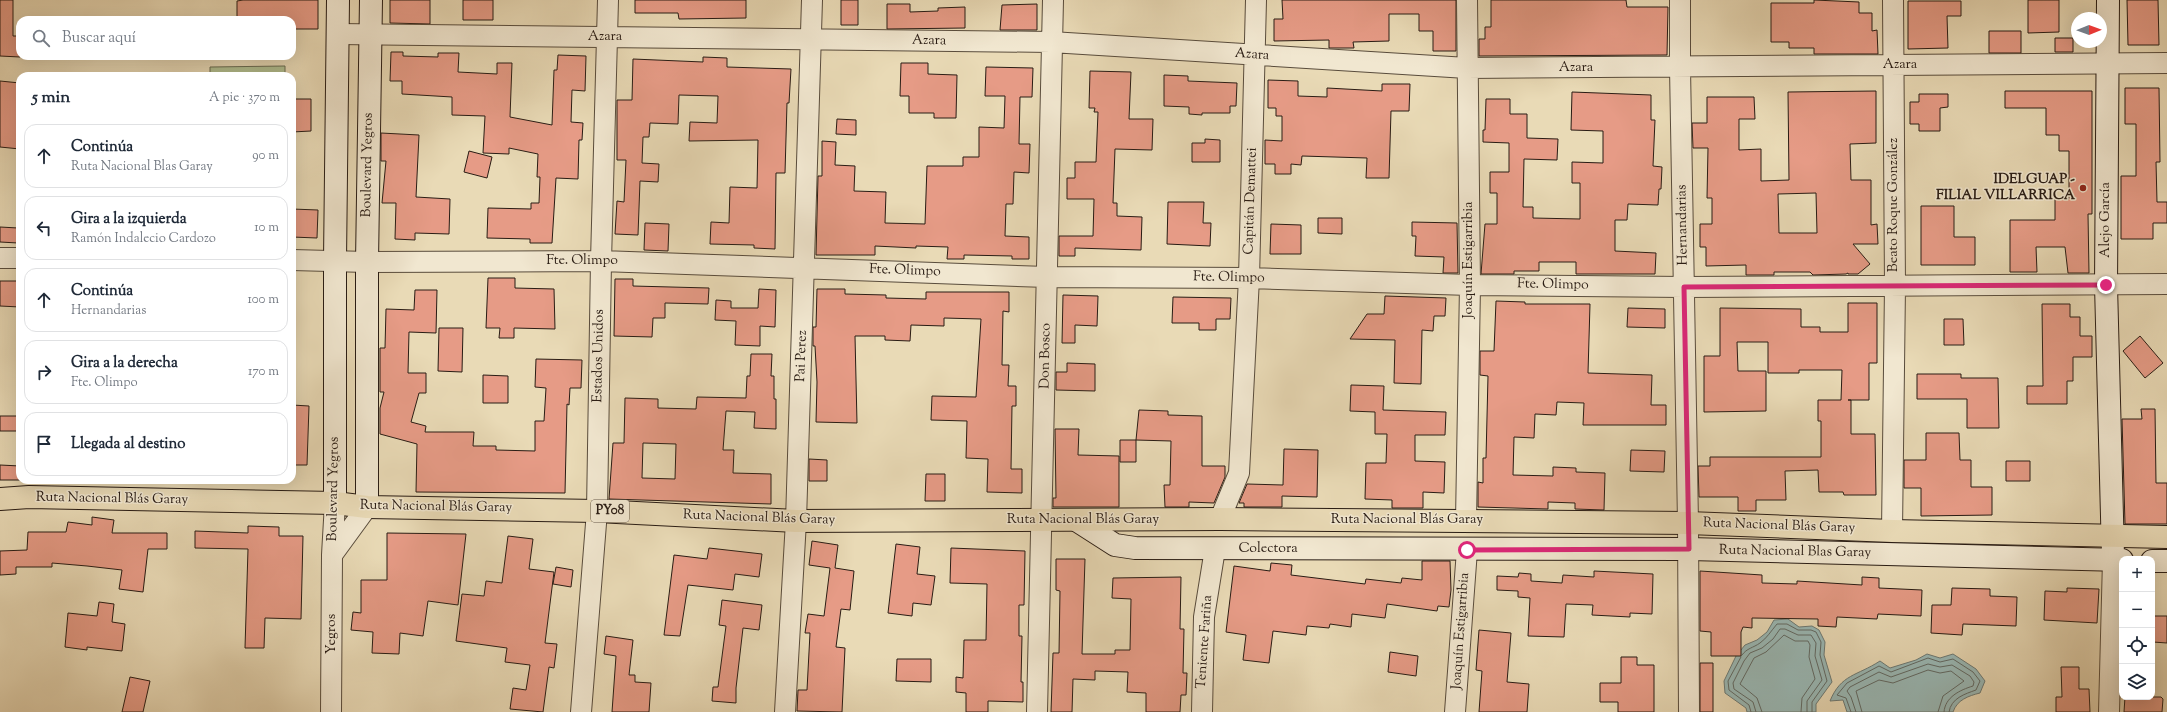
<!DOCTYPE html>
<html lang="es">
<head>
<meta charset="utf-8">
<style>
  :root { --surface:#fff; --page:#f2f2f3; --text:#1f2937; --muted:#747a83; --line:#e0e1e3 }
  body { margin:0; font-family:"Sorts Mill Goudy",serif; background:var(--page); color:var(--text) }
  .controls { position:absolute; right:12px; bottom:12px; display:grid; overflow:hidden; border-radius:8px; box-shadow:0 4px 16px #0002 }
  .controls button { width:36px; height:36px; display:grid; place-items:center; padding:0; border:0; border-bottom:1px solid var(--line); background:var(--surface); color:var(--text); font:20px sans-serif }
  .compass { position:absolute; left:2071px; top:12px; width:36px; height:36px; border-radius:50%; background:var(--surface); box-shadow:0 4px 16px #0002; rotate:89deg }
  .stop { position:absolute; width:12px; height:12px; margin:-9px; border:3px solid #db2777; border-radius:50%; background:#fff }
  .stop.end { background:#db2777; border-color:#fff; box-shadow:0 1px 4px #0008 }
  .list { margin:0; padding:0; list-style:none }
  h2 { display:flex; justify-content:space-between; align-items:center; height:52px; margin:0; padding:0 16px; font-size:17px }
  h2 small { font-size:13px; font-weight:400; color:var(--muted) }
  .list li { display:grid; grid-template-columns:26px 1fr auto; gap:12px; align-items:center; box-sizing:border-box; height:64px; margin:0 8px 8px; padding:0 8px; border:1px solid var(--line); border-radius:12px }
  .list b { display:block; font-size:15px; white-space:nowrap }
  .list p { margin:0; font-size:13px; white-space:nowrap; color:var(--muted) }
  .list em { font-size:13px; font-style:normal; color:var(--muted) }
  .icon { flex:none; width:22px; height:22px; fill:none; stroke:currentColor; stroke-width:2; stroke-linecap:round; stroke-linejoin:round }
  .map { position:relative; flex:none; width:2167px; height:712px; overflow:hidden }
  .search { position:absolute; background:var(--surface); box-shadow:0 4px 16px #0002; left:16px; top:16px; width:280px; height:44px; display:flex; align-items:center; gap:10px; box-sizing:border-box; padding:0 14px; border-radius:12px; color:var(--muted); font-size:15px }
  .panel { position:absolute; background:var(--surface); box-shadow:0 4px 16px #0002; left:16px; top:72px; width:280px; height:412px; border-radius:12px }
  .map>svg:first-child { display:block }
  .green { fill:#b3c091; stroke:#6e6e52 }
  .water { fill:#9ab9b6; stroke:#6d7a75 }
  .lines { fill:none; stroke-linecap:round; stroke-linejoin:round }
  .shore { stroke:#626a65; stroke-width:1 }
  .building { fill:#e69b86; stroke:#291c14; fill-rule:evenodd }
  .minor-casing { stroke:#594c3c; stroke-width:22 }
  .secondary-casing { stroke:#291c14; stroke-width:24 }
  .trunk-casing { stroke:#291c14; stroke-width:24 }
  .minor { stroke:#f1e7d0; stroke-width:20 }
  .secondary { stroke:#f1e7d0; stroke-width:22 }
  .trunk { stroke:#e9dab6; stroke-width:22 }
  .route { stroke:#db2777; stroke-width:5 }
  .poi-dot { fill:#8f2418; stroke:#f1e7d0; stroke-width:1.5 }
  .labels { text-anchor:middle; dominant-baseline:central; stroke-width:3; stroke-linejoin:round; paint-order:stroke }
  .shield { fill:#f1e7d0; stroke:#65594c; stroke-width:1 }
  .shield-label { font-size:13px; font-weight:bold; fill:#291c14 }
  .street-label { font-size:14px; fill:#291c14; stroke:#f1e7d0 }
  .poi-label { font-size:14px; font-weight:bold; fill:#291c14; stroke:#f1e7d0; text-anchor:end }
</style>
</head>
<body>
<div class="map">
<svg width="2167" height="712" viewBox="0 0 2167 712">
  <rect width="100%" height="100%" fill="#e9dab6"/>
  <filter id="stains"><feTurbulence type="fractalNoise" baseFrequency=".005" numOctaves="4"/><feColorMatrix values="0 0 0 0 .2 0 0 0 0 .09 0 0 0 0 .02 0 0 0 .5 -.17"/></filter>
  <radialGradient id="worn" r=".72"><stop offset=".6" stop-color="#630" stop-opacity="0"/><stop offset="1" stop-color="#630" stop-opacity=".3"/></radialGradient>
  <path class="green" d="M285,66V76H210V67Z"/>
  <path class="water" d="M1788,619L1799,627L1812,626L1819,630L1825,642L1824,655L1832,682L1816,704V712H1747L1746,708L1725,693L1724,681L1736,656L1745,645L1757,640L1767,632L1774,620Z
    M1927,654L1940,658L1953,654L1976,669L1985,681L1980,693C1968,696 1957,700 1953,712H1847L1843,700L1830,701C1841,674 1857,676 1880,661L1890,668L1916,660Z"/>
  <g class="lines">
    <path class="shore" d="M1742,655C1747,648 1753,648 1760,643C1767,638 1771,631 1777,624H1787L1798,630H1811L1816,632L1821,642L1820,655L1827,681L1812,702V712
      M1741,657L1728,681L1729,690L1749,705L1751,712
      M1756,712L1753,702L1734,689L1733,683L1744,661L1750,653L1762,648L1773,639L1780,629H1785L1798,635H1811L1816,643L1815,656L1822,680L1807,701V712
      M1762,712L1757,698L1740,684L1754,658L1766,652L1784,635L1795,641H1808L1810,645L1809,657L1815,679L1802,698L1801,712
      M1851,712L1846,698L1837,695L1847,683L1879,666L1891,672L1928,658L1940,662L1953,659L1973,672L1980,681L1976,690C1965,694 1951,698 1949,712
      M1856,712L1851,697L1847,691L1850,687L1879,672L1891,677L1928,664L1940,667L1952,665L1970,676L1974,682L1973,686C1960,690 1945,697 1944,712
      M1862,712L1856,691L1879,680L1893,683L1928,670L1940,673L1951,671L1964,681L1943,696L1938,712"/>
  </g>
  <path class="building" d="M0,0H13V36H20V57L0,56Z
    M243,0H318V29H292V20H237V1Z
    M390,0H430V24L390,23Z
    M463,0H493V20H463Z
    M635,0H746V18L679,19L678,13H635Z
    M841,0H858V25H841Z
    M1282,0H1456V51H1433V31H1419V14H1389V41L1353,42L1354,48H1329V40L1274,41V19H1283Z
    M1491,0H1626L1627,7H1668L1667,55L1479,56V39H1485V27H1491Z
    M1814,0L1859,2V13H1872V31L1877,30L1878,54H1814V48H1789V42H1771V3H1814Z
    M2028,0H2059V32L2028,33Z
    M2127,0H2158L2159,45H2128Z
    M1908,1H1961V16H1947L1948,48L1908,49Z
    M887,4H910V12L938,11V8L965,7V28L887,29Z
    M1037,4V30H1000L1002,5Z
    M1989,31H2021V53H1989Z
    M2055,38H2073V52H2055Z
    M391,52H403V56L438,57V53H459L458,72L497,74V63H512L510,117L552,125L554,70H557L558,55L586,56L585,91L572,90L571,122L583,123L582,140H579L578,179L556,178L552,243H530V239L487,238L488,208L531,209V203H539L540,177H537L538,154L509,148V154L483,153L485,116L452,115V97L402,94V81H390Z
    M703,57L727,58V67L791,69L789,103H787L785,173H776L775,249L754,248V245L710,244L711,222L729,223L730,187L757,188L758,140L689,141L690,122L717,123L718,96L679,95L678,124L650,123L649,137H643L642,163L659,164L658,182L640,181L638,235L615,234L617,201L624,202L626,160H617V100H632L633,59L703,62Z
    M901,63H928V74L957,75L956,118H934V113H909V96H900Z
    M986,67L1033,68L1032,97H1020L1019,144H1030L1029,173L1014,172L1013,204H1006L1005,236L1029,237V259H1012V256L964,255V259H947L948,247L916,246V248L875,246V255H816L818,176H822V141L836,142L835,165L855,166L854,191L886,192L885,223L925,224L927,166H963V157H979V127L1004,128L1005,96H985Z
    M1090,71L1131,72L1129,119H1153L1152,150L1115,149L1113,203H1117V216L1142,217L1141,250L1075,248V256H1059V236H1093L1094,199H1067V178H1075V162H1096L1098,112H1094L1095,108H1089Z
    M1164,75L1188,76V81L1237,83L1236,106H1230V113H1202V115L1189,114V107L1164,106Z
    M1268,80L1298,81V96L1327,97V88L1382,91V84H1410L1409,111H1391L1389,178H1366L1367,158L1302,156L1301,165L1291,164V174H1275V164H1265V140L1282,141V116H1276V108H1268Z
    M0,81L20,83V149L0,147Z
    M2125,88H2159L2160,162H2156L2157,202H2167V223H2153V239H2121V176H2136V124H2125Z
    M1876,91V143L1850,144L1851,180H1871V225L1877,224L1878,244H1853L1870,264L1858,274H1848V273L1846,274L1813,275L1810,272H1774V275H1746V265L1706,266V247H1700V224H1712V198H1707L1708,148H1693L1692,123H1707V97H1754L1755,119H1739V150L1761,149V181L1789,180L1788,92ZM1816,193L1817,233H1779L1778,194Z
    M2005,91H2092V214H2088L2089,273H2068L2065,247H2036L2037,272H2010V220H2055V199H2069V151H2059V135H2046V108H2005Z
    M1572,92L1651,95V120H1655L1653,166L1662,167L1661,189H1659L1658,205L1628,204L1627,220H1615V251L1656,253L1655,274H1576V262H1539V271H1514V274H1481L1485,224H1497V193H1490V172H1509V143L1483,142V130H1485L1486,99H1510V114H1527V138L1558,139L1557,160L1524,159L1523,207H1533V218L1580,219V183H1572V162L1603,163V131L1571,130Z
    M1919,94H1948V107L1940,108V131H1919V124H1910V102H1919Z
    M292,99H311V131L292,132Z
    M837,119L856,120V135L836,134Z
    M381,133L419,135L416,197L450,199L449,234L415,233V240L395,239L396,203H382L386,161H381Z
    M1205,139L1220,140V162H1192V143H1205Z
    M469,151L492,157L487,178L464,172Z
    M1168,202H1204L1203,223H1211L1210,246L1167,244Z
    M1921,206H1954V237H1975V265H1921Z
    M292,209L318,210L317,238L292,237Z
    M1318,218H1342V234L1318,233Z
    M1412,222L1457,223L1458,273H1443L1444,257L1415,256L1416,236H1412Z
    M645,223L669,224L668,251L644,250Z
    M1271,224L1301,225V254H1270Z
    M0,227L18,228V243L0,242Z
    M488,278H515V288L554,289L555,329L514,328V338H499L500,328H486Z
    M615,279H633V286L709,288L708,304L665,303V318H653L652,337L614,336Z
    M0,281H20V307L0,306Z
    M759,289L776,290L775,327L760,326V346L735,345L736,321L715,320L716,300L731,301V308H758Z
    M817,289H845V294L886,295V298L926,299V292H1009V312L1003,311L1002,365H1009L1008,386H1016V406H1012L1011,469H1022V493L987,492L988,459L966,458L967,421L931,420L932,396L976,397L981,319L944,318V326L911,325L910,341L885,340V336H855L857,423L816,422L817,382L815,346H813V327H816Z
    M415,290H437L436,333L409,332L408,373H426V393H419L411,422L426,426L425,432H474L473,446H496V450L535,451V421H544L546,388L535,387L536,359L582,360L581,388H570L569,405L567,404L565,493L416,492L417,444L380,434V408L384,392H380V348H385L386,309L414,310Z
    M1063,295L1098,296L1097,326L1075,325V343H1062Z
    M1385,296L1446,298L1445,316H1434L1433,331L1422,330L1421,384L1394,383L1395,340L1350,339L1367,314H1384Z
    M1173,297L1231,298L1230,319H1216V330H1199V323H1172Z
    M1496,301L1525,302V304H1590L1588,373L1652,375L1651,405H1666V425H1583L1584,403L1557,402L1556,415L1535,414L1534,438L1514,437L1513,475L1553,476V467L1576,468V472L1605,473L1604,510L1575,509V503L1548,502V509L1478,507V482L1483,483V458H1486L1488,376L1480,375V351H1494Z
    M1848,303H1877V363H1869V400H1848H1851V434H1875L1876,495H1844L1843,492H1819L1818,470L1785,471L1786,500H1756V511H1738V497H1699L1698,466H1710V457H1821V421H1818V400H1841L1842,370H1799V373H1768V342H1737L1738,371H1766V411L1704,412V356H1720V308L1801,309V327H1820V332H1848Z
    M2042,304H2070V317H2080V336H2092V357H2073V381H2067V404H2027V386H2043Z
    M1628,308L1665,309V328L1627,327Z
    M1944,319H1963L1964,345H1944Z
    M439,328H463L462,372L438,371Z
    M2140,336L2163,363L2145,378L2123,351Z
    M751,354H772L771,376H774V399H776V429L754,428L755,412L726,411L723,450H734L733,473L771,474V504L609,499L613,443H624L625,398L658,399V408L696,409L697,397L746,398L747,376H750ZM643,443L676,444L675,479L642,478Z
    M1067,363L1095,364V391L1056,390V372H1067Z
    M1917,374H1961V378H1998L1999,428H1967V399H1917Z
    M483,375L508,376V403H483Z
    M1351,385L1384,386L1383,410L1446,412L1445,435H1415V461L1445,462L1444,493L1423,492V508H1392V500L1365,499L1366,463H1386L1387,434H1375V412L1350,411Z
    M292,405L309,406L307,465H292Z
    M2141,409H2155L2156,483H2167V524H2125L2122,419H2142Z
    M1139,410L1168,411V415L1202,416V466H1225V477L1214,503L1189,502V507H1165L1164,485H1170L1171,441L1136,440Z
    M0,416H20V431H0Z
    M1055,429H1079L1078,455L1119,456V507H1053V498H1056Z
    M1926,433H1959L1960,460H1971V487H1992V515L1921,516V488H1904V460H1926Z
    M1120,440H1136V462H1120Z
    M1284,449L1318,450L1317,497L1282,496V507H1244V503H1239L1247,484L1283,485Z
    M1631,450L1665,451L1664,472L1630,471Z
    M809,459L827,460V481H809Z
    M2006,461H2030V481H2006Z
    M0,465L20,466V480H0Z
    M926,474H945V501H925Z
    M92,517L114,520L112,533H167V549H148L143,592L119,589L122,570L87,566L52,563V567H16V574L0,575V551L27,550L28,532H66L68,522L92,525Z
    M248,526L279,527V536H303L301,619L265,618L264,648H245L248,549L195,548V531L248,533Z
    M387,533L466,534L458,605L428,601L423,636L400,633L399,654L372,653L373,632L351,630L353,612L361,613V580H387Z
    M508,536L533,539L529,569L554,572L545,643L557,644L554,668L549,667L543,712L510,709L513,688L526,690L530,665L505,662L507,648L456,641L462,594L484,596L486,581L502,583Z
    M812,541L838,545L835,568L854,571L850,610L841,609L836,647L845,648L842,712L797,711L798,690H807L810,633H805L808,614L824,616L830,568L809,565Z
    M896,544L920,547L917,574L935,576L931,605L913,603L912,616L888,613Z
    M709,548L762,554L759,577L735,574L733,590L688,585L680,636L664,635L674,555L707,559Z
    M951,548L1025,551L1024,605H1019V636H1022L1021,682H1023V702L988,701V712H966V693L956,692V677L963,678L964,640H986L987,584L950,583Z
    M1056,559H1085L1082,654H1115V650H1130L1131,599L1112,598L1113,578L1181,577L1180,629H1184L1183,673H1187L1186,695H1181L1180,712H1146V693L1127,692L1128,672L1095,671V680L1073,679L1072,712H1051L1053,653H1059L1060,591L1056,590Z
    M1422,561H1450L1451,590L1449,607L1438,606L1437,611L1387,604L1385,618L1352,614L1351,627L1330,624L1329,628L1307,626L1306,635L1273,631L1269,663L1243,660L1246,635L1226,632L1234,566L1270,571L1271,563L1292,565L1291,575L1365,584L1366,579L1401,583L1402,578L1422,580Z
    M556,567L573,570L571,587L553,584Z
    M1594,571L1653,574L1652,614L1630,613V617L1592,615L1593,605L1566,604L1564,637L1528,636L1530,598L1518,597V591L1497,590V576L1518,577L1519,573L1531,574V581L1562,583L1563,575L1594,577Z
    M1700,571L1762,575V583L1797,584V581L1862,585V577L1879,578V588L1922,590L1921,616L1878,614L1877,619L1837,617L1836,627L1818,626V619L1752,618V628L1743,627L1741,632V656H1711V632L1700,631Z
    M1952,588L1990,589V596L2017,597L2016,626L1963,624L1962,635L1931,633L1932,605H1951Z
    M2067,588L2099,589L2097,623L2044,620L2045,591L2067,592Z
    M722,600L762,605L759,630L743,628L736,688V703L712,701L713,687H718L726,626L719,625Z
    M99,602L114,604L112,622L125,624L122,651L87,647V650L65,647L68,613L97,616Z
    M2154,616H2167V643L2153,642Z
    M1479,630L1511,633L1507,682L1529,684L1527,712H1479L1482,671L1476,670Z
    M606,636L633,640L629,675H635V682L651,683L649,712H612L616,656L604,654Z
    M1390,652L1418,656L1416,676L1388,672Z
    M1621,657H1637V665H1654V712H1618V702H1600V683H1621Z
    M897,659H931V682L896,681Z
    M1700,663H1713V712H1700Z
    M2061,667H2079V689H2089L2090,712H2056V697H2062Z
    M130,677L150,681L143,712H122Z
    M2125,697H2161L2163,699L2162,712H2124Z"/>
  <g class="lines">
    <defs>
      <path id="minor" d="M1680,0V68L1688,523L1689,712
        M337,34L1051,42L1467,68L2167,63
        M0,258H20
        M292,260L367,262L601,261L1047,277L1249,278L1470,285L1684,287L2167,284
        M1220,519L1239,473L1249,278L1256,0
        M1466,521L1470,285L1467,0
        M1892,531L1895,286L1893,0
        M332,555L367,507
        M331,712L332,555L335,503
        M581,712L597,511L601,261L608,0
        M785,712L796,521L812,0
        M1037,712L1053,0
        M1202,712L1204,617L1215,549
        M1455,712L1467,550
        M2109,712L2113,560"/>
      <path id="secondary" d="M2108,0L2106,285L2113,555
        M335,503V260L338,0
        M367,507V262L371,0
        M1076,520L1115,545L1135,548L1689,549L2122,560
        M2152,561H2167"/>
      <path id="trunk" d="M0,499L29,497L335,503L367,507L597,511L796,521L1220,519L1688,523L1892,531L2167,537"/>
    </defs>
    <use href="#minor" class="minor-casing"/>
    <use href="#secondary" class="secondary-casing"/>
    <use href="#trunk" class="trunk-casing"/>
    <use href="#minor" class="minor"/>
    <use href="#secondary" class="secondary"/>
    <use href="#trunk" class="trunk"/>
  </g>
  <g class="lines">
    <path class="route" d="M1467,550L1689,549L1684,287L2106,285"/>
  </g>
  <circle class="poi-dot" cx="2083" cy="188" r="4"/>
  <g class="labels">
    <rect class="shield" x="591" y="500" width="38" height="22" rx="3"/>
    <g class="shield-label">
      <text x="610" y="511">PY08</text>
    </g>
    <g class="street-label">
      <text x="605" y="37">Azara</text>
      <text transform="translate(929 41) rotate(1)">Azara</text>
      <text transform="translate(1252 55) rotate(4)">Azara</text>
      <text x="1900" y="65">Azara</text>
      <text x="1576" y="68">Azara</text>
      <text transform="translate(368 165) rotate(-89)">Boulevard Yegros</text>
      <text transform="translate(1251 201) rotate(-88)">Capitán Demattei</text>
      <text transform="translate(1894 205) rotate(-90)">Beato Roque González</text>
      <text transform="translate(2106 220) rotate(-90)">Alejo García</text>
      <text transform="translate(1683 225) rotate(-91)">Hernandarias</text>
      <text transform="translate(1469 260) rotate(-90)">Joaquín Estigarribia</text>
      <text x="582" y="261">Fte. Olimpo</text>
      <text transform="translate(905 271) rotate(2)">Fte. Olimpo</text>
      <text transform="translate(1229 278) rotate(1)">Fte. Olimpo</text>
      <text transform="translate(1553 285) rotate(1)">Fte. Olimpo</text>
      <text transform="translate(599 356) rotate(-89)">Estados Unidos</text>
      <text transform="translate(802 356) rotate(-88)">Pai Perez</text>
      <text transform="translate(1046 356) rotate(-89)">Don Bosco</text>
      <text transform="translate(334 489) rotate(-89)">Boulevard Yegros</text>
      <text transform="translate(112 499) rotate(1)">Ruta Nacional Blás Garay</text>
      <text transform="translate(436 507) rotate(1)">Ruta Nacional Blás Garay</text>
      <text transform="translate(759 518) rotate(2)">Ruta Nacional Blás Garay</text>
      <text x="1083" y="520">Ruta Nacional Blás Garay</text>
      <text x="1407" y="520">Ruta Nacional Blás Garay</text>
      <text transform="translate(1779 526) rotate(2)">Ruta Nacional Blás Garay</text>
      <text x="1268" y="549">Colectora</text>
      <text transform="translate(1795 552) rotate(1)">Ruta Nacional Blas Garay</text>
      <text transform="translate(1461 631) rotate(-86)">Joaquín Estigarribia</text>
      <text transform="translate(332 634) rotate(-90)">Yegros</text>
      <text transform="translate(1205 642) rotate(-86)">Teniente Fariña</text>
    </g>
    <g class="poi-label">
      <text x="2075" y="180">IDELGUAP -<tspan x="2075" dy="16">FILIAL VILLARRICA</tspan></text>
    </g>
  </g>
  <rect width="100%" height="100%" filter="url(#stains)"/>
  <rect width="100%" height="100%" fill="url(#worn)"/>
</svg>
<div class="controls">
<button>+</button>
<button>−</button>
<button><svg class="icon" aria-label="locate" viewBox="0 0 24 24"><circle cx="12" cy="12" r="6"/><path d="M12 2v4M12 18v4M2 12h4M18 12h4"/></svg></button>
<button><svg class="icon" aria-label="layers" viewBox="0 0 24 24"><path d="M12 4l9 5-9 5-9-5zM3 14l9 5 9-5"/></svg></button>
</div>
<svg class="compass" viewBox="-18 -18 36 36"><path d="M0-13l5 13h-10z" fill="#e53935"/><path d="M0 13l5-13h-10z" fill="#747a83"/></svg>
<div class="stop" style="left:1467px;top:550px"></div>
<div class="stop end" style="left:2106px;top:285px"></div>
<div class="search"><svg class="icon" aria-label="search" viewBox="0 0 24 24"><circle cx="10" cy="10" r="6"/><path d="M15 15l6 6"/></svg>Buscar aquí</div>
<section class="panel">
<h2>5 min<small>A pie · 370 m</small></h2>
<ul class="list">
<li><svg class="icon" aria-label="ahead" viewBox="0 0 24 24"><path d="M12 20V5M6 11l6-6 6 6"/></svg><div><b>Continúa</b><p>Ruta Nacional Blas Garay</p></div><em>90 m</em></li>
<li><svg class="icon" aria-label="left" viewBox="0 0 24 24"><path d="M17 20v-9H6M10 6l-5 5 5 5"/></svg><div><b>Gira a la izquierda</b><p>Ramón Indalecio Cardozo</p></div><em>10 m</em></li>
<li><svg class="icon" aria-label="ahead" viewBox="0 0 24 24"><path d="M12 20V5M6 11l6-6 6 6"/></svg><div><b>Continúa</b><p>Hernandarias</p></div><em>100 m</em></li>
<li><svg class="icon" aria-label="right" viewBox="0 0 24 24"><path d="M7 20v-9h11M14 6l5 5-5 5"/></svg><div><b>Gira a la derecha</b><p>Fte. Olimpo</p></div><em>170 m</em></li>
<li><svg class="icon" aria-label="arrive" viewBox="0 0 24 24"><path d="M6 21V4h12l-3 4 3 4H6"/></svg><div><b>Llegada al destino</b></div></li>
</ul>
</section>
</div>
</body>
</html>
